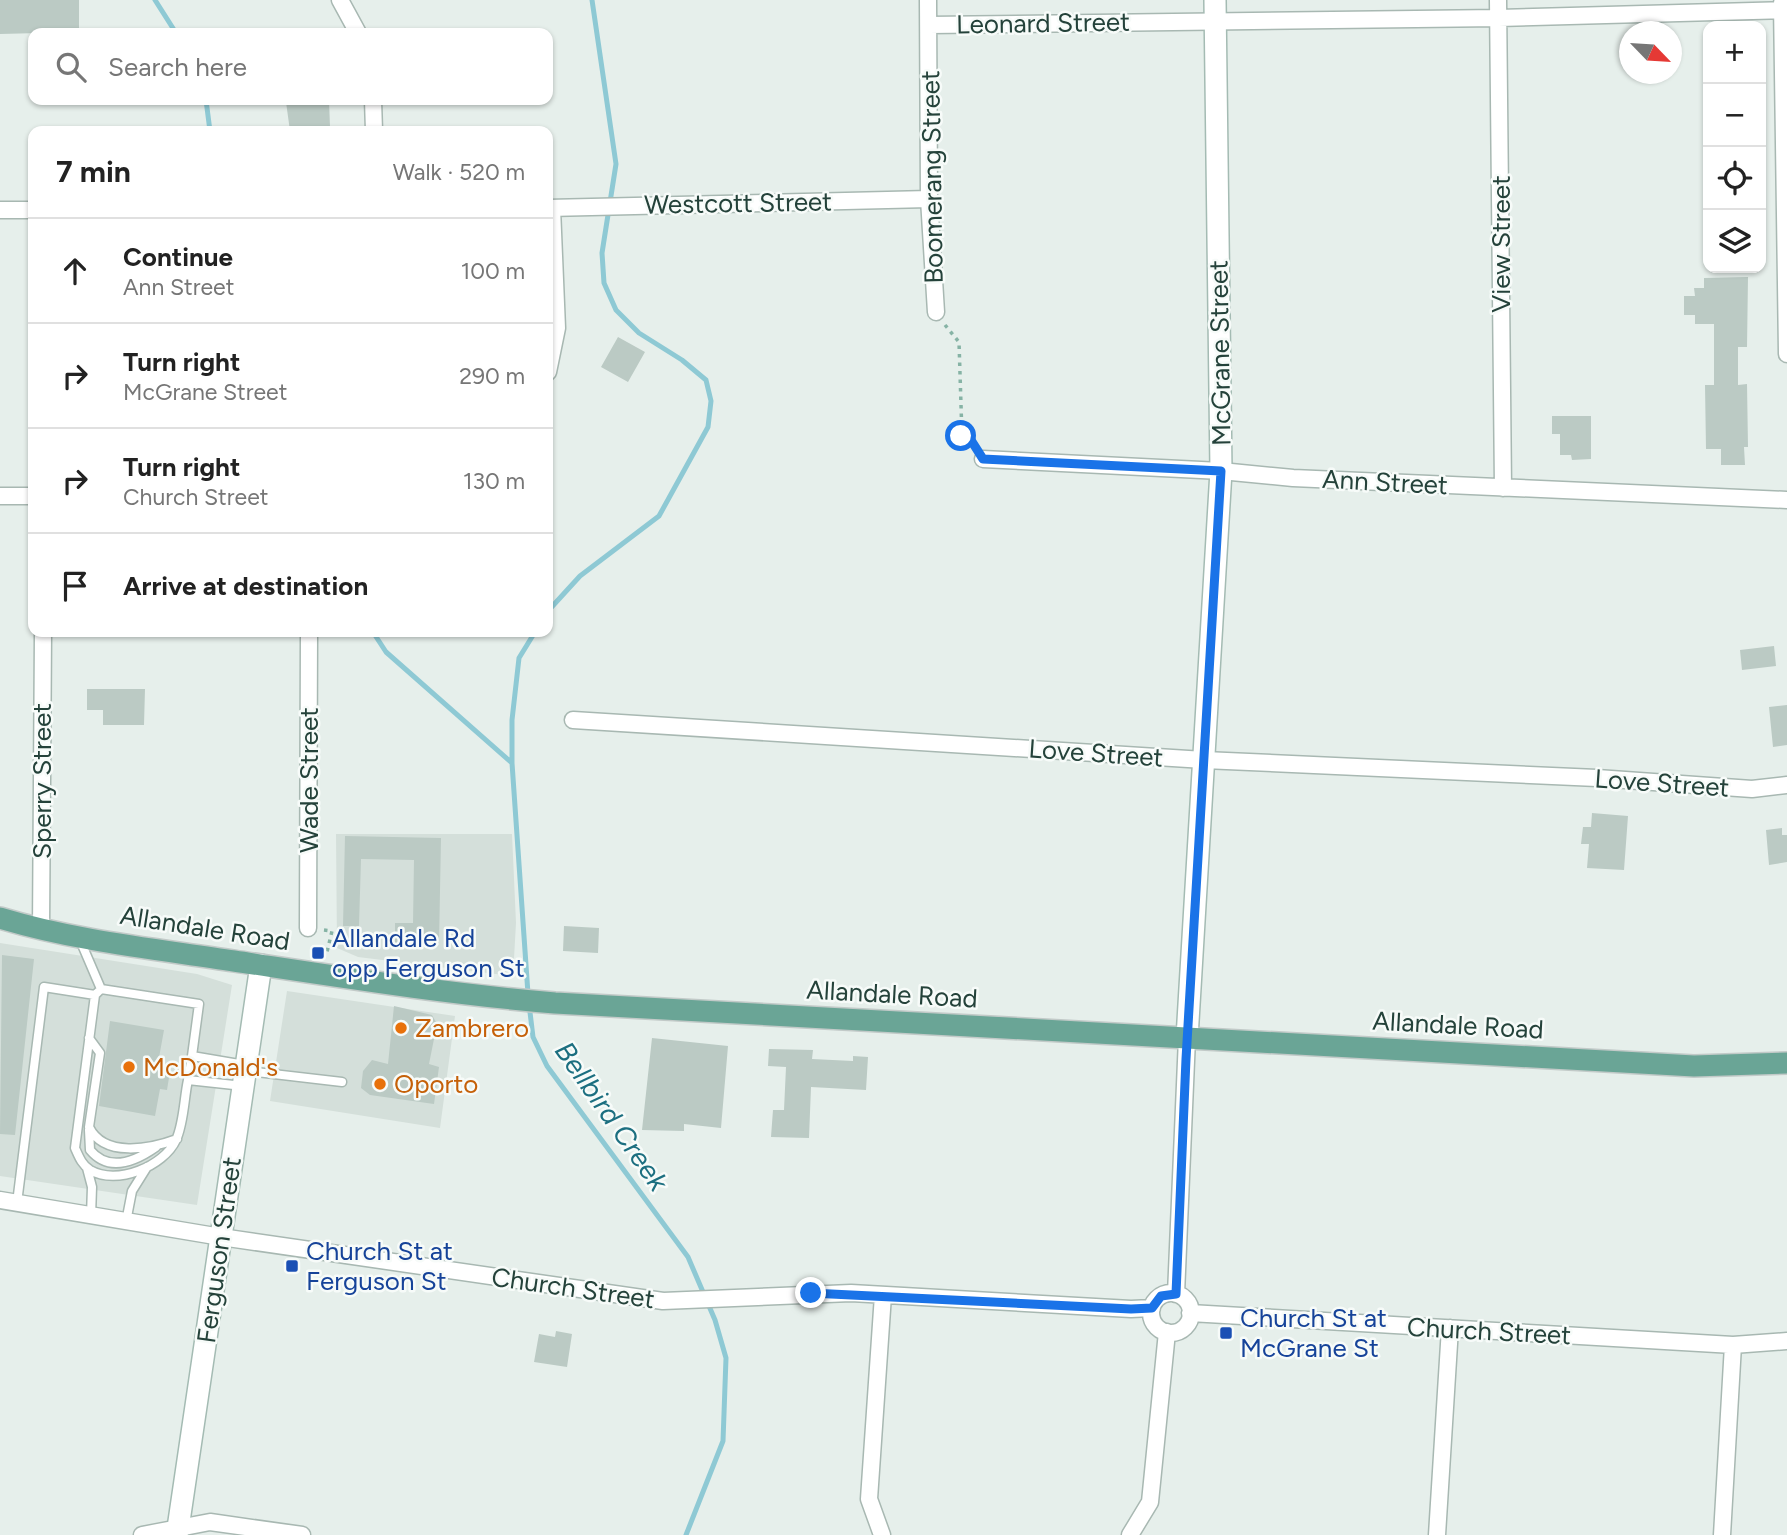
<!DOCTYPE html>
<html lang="en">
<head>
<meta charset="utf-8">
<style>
  :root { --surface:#fff; --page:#f2f2f2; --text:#222; --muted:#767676; --line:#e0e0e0 }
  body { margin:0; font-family:Figtree,sans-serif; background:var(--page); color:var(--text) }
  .controls { position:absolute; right:21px; top:21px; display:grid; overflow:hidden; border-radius:14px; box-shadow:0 2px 5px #0004 }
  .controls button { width:63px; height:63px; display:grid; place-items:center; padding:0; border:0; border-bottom:2px solid var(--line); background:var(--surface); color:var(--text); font:35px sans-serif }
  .compass { position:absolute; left:1619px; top:21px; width:63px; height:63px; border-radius:50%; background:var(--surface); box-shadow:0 2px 5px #0004; rotate:115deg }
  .stop { position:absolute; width:21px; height:21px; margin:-16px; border:5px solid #1a73e8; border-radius:50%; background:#fff }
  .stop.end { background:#1a73e8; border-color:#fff; box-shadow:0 2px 7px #0008 }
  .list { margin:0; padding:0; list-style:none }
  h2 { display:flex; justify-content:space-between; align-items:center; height:91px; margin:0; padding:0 28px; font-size:30px }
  h2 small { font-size:23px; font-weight:400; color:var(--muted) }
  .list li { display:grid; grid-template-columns:46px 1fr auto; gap:21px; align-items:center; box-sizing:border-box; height:105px; padding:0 28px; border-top:2px solid var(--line) }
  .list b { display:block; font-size:26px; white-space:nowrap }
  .list p { margin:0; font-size:23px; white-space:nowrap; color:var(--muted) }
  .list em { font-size:23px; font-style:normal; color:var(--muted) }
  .icon { flex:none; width:38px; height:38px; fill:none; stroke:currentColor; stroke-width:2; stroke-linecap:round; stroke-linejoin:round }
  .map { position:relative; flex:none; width:1787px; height:1535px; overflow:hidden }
  .search { position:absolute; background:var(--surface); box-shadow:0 2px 5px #0004; left:28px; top:28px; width:525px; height:77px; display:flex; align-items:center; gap:18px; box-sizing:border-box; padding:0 24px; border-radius:14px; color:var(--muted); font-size:26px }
  .panel { position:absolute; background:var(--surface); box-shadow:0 2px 5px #0004; left:28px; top:126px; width:525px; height:511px; border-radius:14px }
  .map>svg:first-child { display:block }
  .built { fill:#d4dfda }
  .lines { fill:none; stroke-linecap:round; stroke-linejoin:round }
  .stream { stroke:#8ec9d4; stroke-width:5 }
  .building { fill:#bbcac4 }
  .lane-casing { stroke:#a8b8b2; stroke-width:11 }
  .street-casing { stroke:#a8b8b2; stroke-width:19 }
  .secondary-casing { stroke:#a4bbb3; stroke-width:24 }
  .primary-casing { stroke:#c2cac8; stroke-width:24 }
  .path { stroke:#86b3a5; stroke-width:3.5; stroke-dasharray:3.5 5; stroke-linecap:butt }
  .lane { stroke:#fff; stroke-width:8 }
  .street { stroke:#fff; stroke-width:16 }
  .secondary { stroke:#fff; stroke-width:21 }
  .primary { stroke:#6aa596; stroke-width:21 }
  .route { stroke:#1a73e8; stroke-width:9 }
  .transit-dot { fill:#1a4fb4; stroke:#f7fbf9; stroke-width:2.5 }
  .food-dot { fill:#e8710a; stroke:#f7fbf9; stroke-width:2.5 }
  .labels { text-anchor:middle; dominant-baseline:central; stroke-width:5; stroke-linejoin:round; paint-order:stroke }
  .street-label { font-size:26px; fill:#24423a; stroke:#f7fbf9 }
  .transit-label { font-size:26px; fill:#164399; stroke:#f7fbf9; text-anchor:start }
  .food-label { font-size:26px; fill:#c56008; stroke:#f7fbf9; text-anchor:start }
  .water-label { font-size:28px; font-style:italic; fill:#1c6f80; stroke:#f7fbf9 }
</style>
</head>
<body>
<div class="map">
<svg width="1787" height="1535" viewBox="0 0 1787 1535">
  <rect width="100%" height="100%" fill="#e6efeb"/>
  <path class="built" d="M336,834H512L516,923L513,976L358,957L337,948Z
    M0,943L197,974L232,985L197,1205L0,1176Z
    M287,991L455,1016L440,1128L270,1101Z"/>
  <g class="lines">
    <path class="stream" d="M155,0L176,33
      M206,100L210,131
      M548,611L580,576L659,516L708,427L711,401L706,380L682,360L639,333L616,310L604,283L602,253L616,164L592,0
      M373,632L386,652L512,763L528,994
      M512,763V720L519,658L535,632
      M529,1004L533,1037L547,1066L688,1257L715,1320L726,1358L723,1441L686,1535"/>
  </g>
  <path class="building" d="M0,0H79V32L0,34Z
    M305,100H329L330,127L290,131L286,102Z
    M1748,277L1747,347H1738V385L1747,384L1748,447H1744L1745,465H1721V449H1706L1705,385H1714V324H1695V315H1684V296H1695L1694,288H1704V278Z
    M618,337L645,352L628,382L601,367Z
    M1552,416H1591V459L1572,460L1571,455H1560V434H1552Z
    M1774,646L1776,666L1742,670L1740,650Z
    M87,689H145L144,725H103V710H87Z
    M1787,705V745L1773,747L1769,707Z
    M1592,813L1628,816L1624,870L1587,868L1589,844H1581L1583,827H1591Z
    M1782,828V835H1787V862L1769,865L1766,830Z
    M345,836L441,838L439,944L395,943V923H413L414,860L361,859L359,926H343Z
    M564,926L599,928L598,953L563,951Z
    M2,955L34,959L15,1135L0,1134Z
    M394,1006L432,1015L437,1024L429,1064L439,1067L434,1104L370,1095L361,1088L363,1071L372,1060L388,1064Z
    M110,1021L164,1030L158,1063L171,1065L167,1090L160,1089L155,1116L99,1106Z
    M652,1038L728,1046L721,1128L684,1124V1131L642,1130Z
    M769,1049L813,1050L812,1059L853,1061V1056L868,1057L866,1090L811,1087L809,1138L771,1137L773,1110H784L786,1067L768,1066Z
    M556,1331L572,1334L567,1367L534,1362L539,1334L555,1337Z"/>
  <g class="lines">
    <defs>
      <path id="lane" d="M80,940L101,989
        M89,1038L100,1053L89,1127C104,1158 150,1149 177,1139
        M248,1071L342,1082
        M188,1080L192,1056
        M243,1086L188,1080C184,1098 184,1123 176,1140C164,1166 117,1186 90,1170C82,1165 79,1157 75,1148L95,995L101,989L199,1004L192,1056L245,1065
        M89,1130L90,1150C109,1173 136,1161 156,1147
        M87,1168L92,1187L91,1216
        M17,1203L44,987L95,995
        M126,1222L132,1191L147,1167"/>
      <path id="street" d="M340,0L358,33
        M928,0L929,199L936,312
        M1498,0L1503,488
        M1782,3L1787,354
        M929,25L1499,18L1787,10
        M373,100L374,131
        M548,208L929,199
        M0,210H33
        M548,372L557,328L552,208
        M983,459L1221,471L1293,478L1787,500
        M0,496H33
        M573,720L1204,760L1597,778L1752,789L1787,785
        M308,928L309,632
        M41,930L43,632
        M0,1200L221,1237L663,1301L851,1293L1131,1309L1152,1308
        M1151 1313a20 20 0 1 1 40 0a20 20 0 1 1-40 0Z
        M1176,1294L1187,1038
        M1190,1313L1733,1345L1787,1341
        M142,1535L210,1522L302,1535
        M882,1535L869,1499L883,1295
        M1130,1535L1150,1502L1167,1332
        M1437,1535L1450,1328
        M1722,1535L1733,1345"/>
      <path id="secondary" d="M1187,1038L1221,471L1215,0
        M177,1535L261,965"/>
      <path id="primary" d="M0,918C76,941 156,949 234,961C341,977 447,994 555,1003L1694,1066L1787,1063"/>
    </defs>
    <use href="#lane" class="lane-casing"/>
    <use href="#street" class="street-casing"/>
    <use href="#secondary" class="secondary-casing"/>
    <use href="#primary" class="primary-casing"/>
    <path class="path" d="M945,325L959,342L962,436L969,437L974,445
      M324,930L332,931L327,952"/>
    <use href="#lane" class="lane"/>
    <use href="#street" class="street"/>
    <use href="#secondary" class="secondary"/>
    <use href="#primary" class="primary"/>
  </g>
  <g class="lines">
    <path class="route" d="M811,1293L1131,1309L1152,1308L1161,1296L1176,1294L1186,1059L1221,471L983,459L969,437L961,436"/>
  </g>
  <g class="transit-dot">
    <rect x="311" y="946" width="14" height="14" rx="3.5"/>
    <rect x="285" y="1259" width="14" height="14" rx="3.5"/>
    <rect x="1219" y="1326" width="14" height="14" rx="3.5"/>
  </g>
  <g class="food-dot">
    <circle cx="401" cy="1028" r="7"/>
    <circle cx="129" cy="1067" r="7"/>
    <circle cx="380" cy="1084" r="7"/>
  </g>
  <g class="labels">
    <g class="street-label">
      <text transform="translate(1043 23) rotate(-1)">Leonard Street</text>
      <text transform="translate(932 177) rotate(-91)">Boomerang Street</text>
      <text transform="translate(738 203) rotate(-1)">Westcott Street</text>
      <text transform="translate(1501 244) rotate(-90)">View Street</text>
      <text transform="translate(1220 353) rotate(-91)">McGrane Street</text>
      <text transform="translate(1385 482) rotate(3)">Ann Street</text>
      <text transform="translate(1096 753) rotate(4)">Love Street</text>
      <text transform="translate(309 780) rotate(-90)">Wade Street</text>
      <text transform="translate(42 781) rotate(-90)">Sperry Street</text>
      <text transform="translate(1662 783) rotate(4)">Love Street</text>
      <text transform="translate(205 928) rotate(9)">Allandale Road</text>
      <text transform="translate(892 994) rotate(3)">Allandale Road</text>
      <text transform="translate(1458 1025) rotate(3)">Allandale Road</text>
      <text transform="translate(219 1250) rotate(-82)">Ferguson Street</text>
      <text transform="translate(573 1288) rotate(8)">Church Street</text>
      <text transform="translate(1489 1331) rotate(3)">Church Street</text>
    </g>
    <g class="transit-label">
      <text x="332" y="938">Allandale Rd<tspan x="332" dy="30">opp Ferguson St</tspan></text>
      <text x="306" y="1251">Church St at<tspan x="306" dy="30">Ferguson St</tspan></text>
      <text x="1240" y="1318">Church St at<tspan x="1240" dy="30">McGrane St</tspan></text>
    </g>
    <g class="food-label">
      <text x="415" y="1028">Zambrero</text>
      <text x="143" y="1067">McDonald's</text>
      <text x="394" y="1084">Oporto</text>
    </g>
    <g class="water-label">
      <text transform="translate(612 1116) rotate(55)">Bellbird Creek</text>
    </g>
  </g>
</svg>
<div class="controls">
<button>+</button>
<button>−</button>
<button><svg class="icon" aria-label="locate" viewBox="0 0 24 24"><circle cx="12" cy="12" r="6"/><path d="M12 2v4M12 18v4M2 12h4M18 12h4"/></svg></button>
<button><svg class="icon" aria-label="layers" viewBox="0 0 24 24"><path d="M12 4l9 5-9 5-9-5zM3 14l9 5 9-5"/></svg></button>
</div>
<svg class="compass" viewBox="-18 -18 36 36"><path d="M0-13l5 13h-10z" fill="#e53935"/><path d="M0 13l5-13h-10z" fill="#767676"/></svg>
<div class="stop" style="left:961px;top:436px"></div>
<div class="stop end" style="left:811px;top:1293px"></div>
<div class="search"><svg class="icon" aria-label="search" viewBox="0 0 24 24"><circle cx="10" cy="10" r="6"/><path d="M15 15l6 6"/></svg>Search here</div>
<section class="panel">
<h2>7 min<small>Walk · 520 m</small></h2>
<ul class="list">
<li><svg class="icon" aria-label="ahead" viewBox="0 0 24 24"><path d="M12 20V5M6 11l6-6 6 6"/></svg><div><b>Continue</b><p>Ann Street</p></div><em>100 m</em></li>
<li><svg class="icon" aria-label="right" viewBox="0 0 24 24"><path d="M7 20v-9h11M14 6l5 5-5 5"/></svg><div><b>Turn right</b><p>McGrane Street</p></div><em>290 m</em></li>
<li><svg class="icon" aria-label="right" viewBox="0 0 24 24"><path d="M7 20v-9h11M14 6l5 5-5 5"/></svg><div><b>Turn right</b><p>Church Street</p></div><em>130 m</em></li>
<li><svg class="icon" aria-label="arrive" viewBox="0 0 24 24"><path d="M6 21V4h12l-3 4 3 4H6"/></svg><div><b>Arrive at destination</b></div></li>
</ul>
</section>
</div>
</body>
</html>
